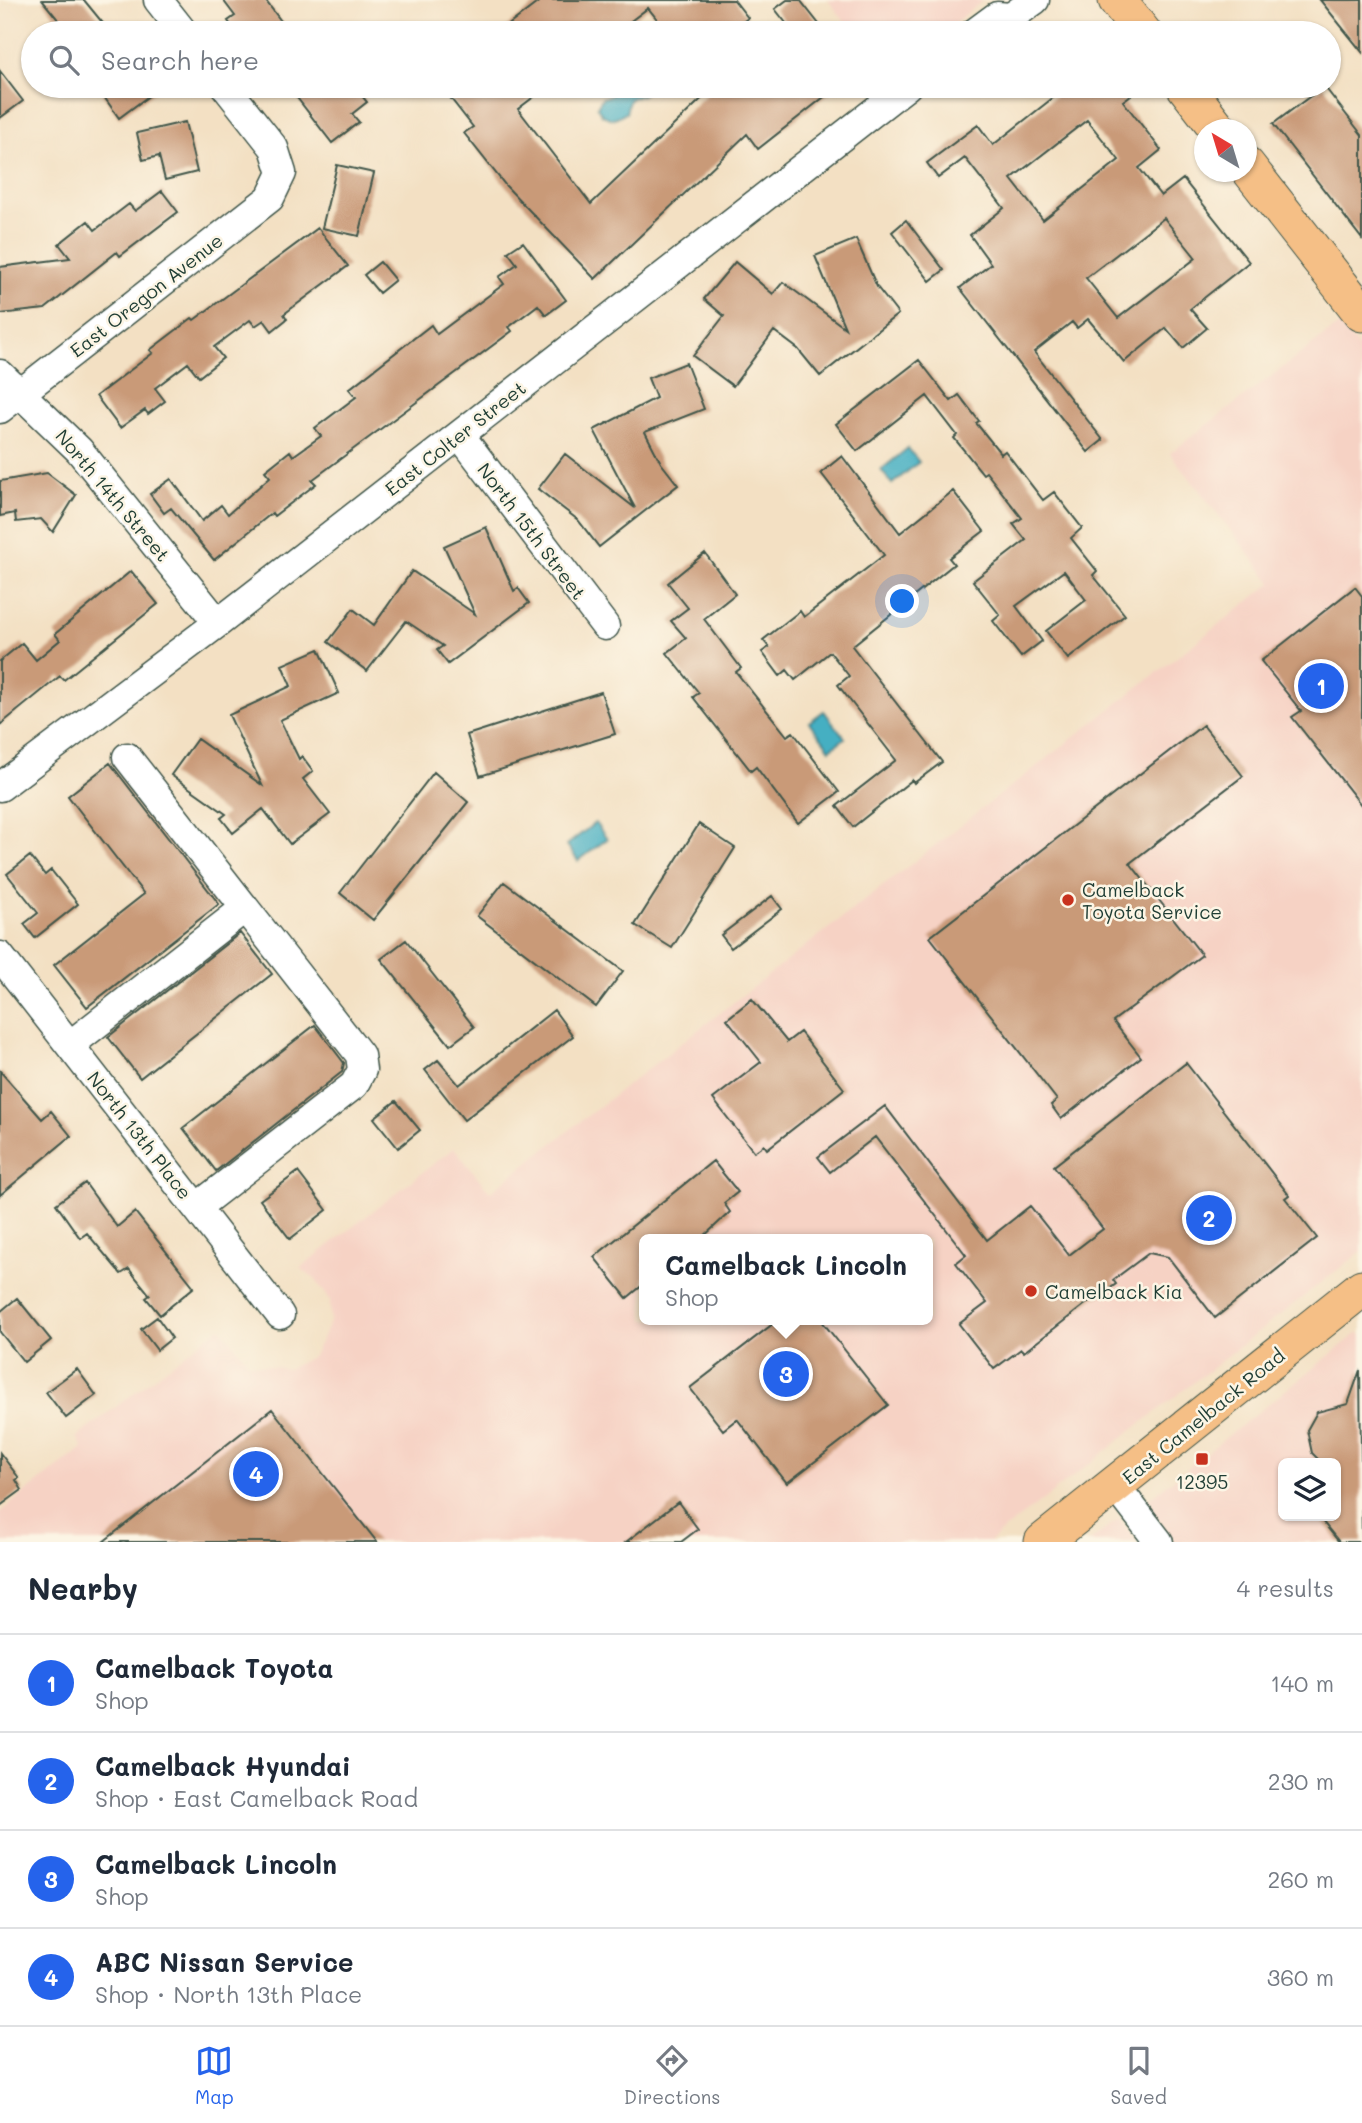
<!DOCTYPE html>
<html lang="en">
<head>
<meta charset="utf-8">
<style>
  :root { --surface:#fff; --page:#f6f6f7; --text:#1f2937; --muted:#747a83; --line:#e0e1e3; --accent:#2563eb }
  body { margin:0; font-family:Mali,sans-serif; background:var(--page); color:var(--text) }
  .controls { position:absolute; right:21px; bottom:21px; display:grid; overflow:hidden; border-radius:10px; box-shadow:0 2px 5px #0004 }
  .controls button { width:63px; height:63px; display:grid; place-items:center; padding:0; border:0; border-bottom:2px solid var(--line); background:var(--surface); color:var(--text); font:35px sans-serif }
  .compass { position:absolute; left:1194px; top:119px; width:63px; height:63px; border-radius:50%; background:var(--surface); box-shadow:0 2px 5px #0004; rotate:322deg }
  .you { position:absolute; left:903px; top:602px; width:24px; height:24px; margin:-18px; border:5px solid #fff; border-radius:50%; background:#1a73e8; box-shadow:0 0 0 10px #1a73e833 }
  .badge { display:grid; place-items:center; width:46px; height:46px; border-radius:50%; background:var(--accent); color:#fff; font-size:23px; font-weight:700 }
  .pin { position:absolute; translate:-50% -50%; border:4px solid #fff; box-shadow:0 2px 7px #0006 }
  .popup { position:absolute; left:639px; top:1234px; width:294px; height:91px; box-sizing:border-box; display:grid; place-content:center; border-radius:10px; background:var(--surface); filter:drop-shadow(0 2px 5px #0005); font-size:23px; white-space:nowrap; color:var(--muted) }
  .popup b { font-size:26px; color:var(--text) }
  .popup::after { content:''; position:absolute; left:50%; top:100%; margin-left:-14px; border:14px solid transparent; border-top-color:var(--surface) }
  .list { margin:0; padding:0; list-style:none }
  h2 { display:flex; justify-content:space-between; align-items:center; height:91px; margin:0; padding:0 28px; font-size:30px }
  h2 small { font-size:23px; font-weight:400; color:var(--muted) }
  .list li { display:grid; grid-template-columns:46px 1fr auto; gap:21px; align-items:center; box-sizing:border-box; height:98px; padding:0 28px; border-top:2px solid var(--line) }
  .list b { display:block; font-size:26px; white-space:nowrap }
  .list p { margin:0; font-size:23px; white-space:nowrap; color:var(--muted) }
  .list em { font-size:23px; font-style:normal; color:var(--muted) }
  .icon { flex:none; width:38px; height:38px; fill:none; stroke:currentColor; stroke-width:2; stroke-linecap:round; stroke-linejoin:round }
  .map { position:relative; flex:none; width:1362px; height:1542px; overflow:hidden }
  .search { position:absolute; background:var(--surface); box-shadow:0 2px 5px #0004; left:21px; right:21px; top:21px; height:77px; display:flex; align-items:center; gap:18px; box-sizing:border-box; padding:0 24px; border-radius:38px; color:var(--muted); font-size:26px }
  .sheet { height:483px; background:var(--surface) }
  nav { display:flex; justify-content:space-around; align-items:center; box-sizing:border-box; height:98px; border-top:2px solid var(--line); background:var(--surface); font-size:19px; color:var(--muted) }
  nav a { display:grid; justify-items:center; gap:4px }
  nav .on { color:var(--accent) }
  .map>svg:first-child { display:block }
  .built { fill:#f6d2c4; fill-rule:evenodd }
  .water { fill:#44afc2; stroke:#32767b; stroke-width:2 }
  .building { fill:#c99a78; fill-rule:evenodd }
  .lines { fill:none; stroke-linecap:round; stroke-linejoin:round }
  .minor-casing { stroke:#3f5549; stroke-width:31 }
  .major-casing { stroke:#3f5549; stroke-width:39 }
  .minor { stroke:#fff; stroke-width:28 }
  .major { stroke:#f5bf86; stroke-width:37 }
  .poi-dot { fill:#c8321e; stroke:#fcf5e5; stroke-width:2.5 }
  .labels { text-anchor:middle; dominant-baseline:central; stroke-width:5; stroke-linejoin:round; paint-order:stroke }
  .street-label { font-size:19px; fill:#1f3d34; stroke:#fcf5e5 }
  .poi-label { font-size:19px; fill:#1f3d34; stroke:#fcf5e5; text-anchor:start }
</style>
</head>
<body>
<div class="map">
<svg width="1362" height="1542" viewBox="0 0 1362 1542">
  <rect width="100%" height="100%" fill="#fcf5e5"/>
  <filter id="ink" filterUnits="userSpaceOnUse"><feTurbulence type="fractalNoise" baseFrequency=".0143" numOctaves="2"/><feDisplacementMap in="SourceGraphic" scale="14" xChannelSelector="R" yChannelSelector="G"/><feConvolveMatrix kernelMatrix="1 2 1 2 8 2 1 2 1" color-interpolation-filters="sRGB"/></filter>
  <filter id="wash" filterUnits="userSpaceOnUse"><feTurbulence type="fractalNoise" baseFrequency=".00686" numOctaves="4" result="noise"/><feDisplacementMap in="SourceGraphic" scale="28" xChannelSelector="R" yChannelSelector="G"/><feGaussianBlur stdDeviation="1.57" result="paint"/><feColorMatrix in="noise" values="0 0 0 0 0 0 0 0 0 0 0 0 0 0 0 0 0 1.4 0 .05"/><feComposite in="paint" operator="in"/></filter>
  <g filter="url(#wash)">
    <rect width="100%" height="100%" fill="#f3e0c3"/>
    <path class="built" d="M828,0H984L942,33H854Z
      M1340,324L1362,352V1251L989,1542H0V1512L83,1448L77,1437L220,1327L249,1363L288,1369L313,1356L330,1322V1300L315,1279L300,1268L454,1148L490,1192L1272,583L1170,453ZM644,1239H928V1320H644Z
      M1359,1332L1362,1336V1542H1175L1145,1502ZM1283,1463H1336V1516H1283Z
      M1119,1519L1137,1542H1089Z"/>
    <path class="water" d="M613,86H647C646,100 637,93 629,100L626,113L612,119L602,115L597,107L602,98L612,95Z
      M908,448L919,462L892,484L881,470Z
      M824,711L845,738L830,749L809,722Z
      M595,823L607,839L578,861L567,845Z"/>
    <g id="blocks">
      <path class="building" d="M42,0H84L111,33H77L69,23L64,27Z
        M223,0H265L290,33H237L228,21L235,16Z
        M541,0H734L748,18L728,33H668L648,8L615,33H498Z
        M787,0H800L826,33H794L775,9Z
        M1320,0H1362V52Z
        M0,71L23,101L0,118Z
        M112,86H162L119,118L102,94Z
        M288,86H354L367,102L352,114L359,122L332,143Z
        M441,86H548L518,109L591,204L715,86H838L758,149L747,134L595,279L506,186L464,133L473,127Z
        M1068,86H1143L1123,101L1161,150L1139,168L1161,196L1183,179L1249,262L1190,309L1207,328L1183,348L1166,328L1124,362L1088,319L1077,328L1072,322L1034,352L1103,440L1088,452L960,288L991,264L970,235L1004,208L965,158L938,178L927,163L978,125L993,145ZM1087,120L1119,160L1043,220L1011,179ZM1164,218L1196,258L1118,318L1086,278Z
        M1324,86L1362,135V239L1273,124Z
        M185,122L197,172L165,180L159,156L143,160L137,133Z
        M337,165L374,173L359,236L322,228Z
        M162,191L178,212L120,256L117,252L45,309L0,314V267L70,258L59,244L88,221L95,230L129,204L135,211Z
        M906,220L944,270L930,281L892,232Z
        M318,228L348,266L284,314L287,319L272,331L264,320L255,326L250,320L214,347L223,358L199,377L188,363L155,388L165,401L148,414L145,410L120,428L96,396L153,353L150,350L192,318L194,320Z
        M856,239L877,287L898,314L820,376L798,349L774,331L733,386L693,356L724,316L704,299L735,262L773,294L783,282L845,328L815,256Z
        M523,242L566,300L546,315L538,305L509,327L512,331L312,480L316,484L274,516L272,513L214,560L171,508L164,513L150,494L171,479L202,521L221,505L228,514L270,477L265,471L290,451L293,456L321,436L315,428L356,397L349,389L431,325L437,334L504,284L499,277L517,264L508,252Z
        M380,262L395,280L379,293L364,275Z
        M919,360L951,401L959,395L979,421L976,423L1001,454L1005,451L1043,500L1054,492L1082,528L1071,538L1097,571L1093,575L1125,615L1068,659L1046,631L1086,600L1064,571L1016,606L1042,641L1021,657L993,621L1000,615L973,581L1026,540L1013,524L1022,518L986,472L983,474L954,438L957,435L927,396L857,451L836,424Z
        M686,363L704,409L645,432L661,463L678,485L599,547L578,520L538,489L565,454L635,508L594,430L656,398L648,378Z
        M842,456L900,533L953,491L984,531L949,558L954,564L852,646L942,762L914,783L912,780L853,827L837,806L896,760L838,685L849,676L830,652L795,680L787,670L780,676L762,652L769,647L763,640L800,611L804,617L884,555L821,473Z
        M47,473L76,495L53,532L41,519L16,522L15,513L0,516V481Z
        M486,527L514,591L518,588L529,603L448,664L437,650L443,646L406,621L367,671L328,642L353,609L374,625L412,571L475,614L444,546Z
        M705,553L735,594L704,619L741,668L736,672L787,736L793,732L839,792L798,823L756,767L751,771L693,697L699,693L667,653L686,638L671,621L688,608L668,583Z
        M131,571L158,604L64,680L60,676L0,725V661L22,643L36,660L60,640L55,634Z
        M1355,587L1362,596V806L1292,717L1301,711L1261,661Z
        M319,649L339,693L280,720L299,759L302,756L313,771L303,779L330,814L290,844L263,809L233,833L221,818L226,814L171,775L197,739L262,785L229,715L291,686L282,665Z
        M601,692L615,734L480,776L467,735Z
        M1203,725L1243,776L1130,863L1202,955L1113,1021L1141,1057L1061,1119L1051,1105L1057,1100L930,937Z
        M110,763L219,904L87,1007L54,965L144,894L68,796Z
        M434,772L468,802L373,920L340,893Z
        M699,824L735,848L672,948L635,925Z
        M30,856L45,875L51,870L78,904L35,938L24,924L38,913L7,874Z
        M504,882L623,971L596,1007L477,916Z
        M772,896L782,909L731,948L721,935Z
        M240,933L272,974L140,1078L108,1037Z
        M406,940L474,1027L450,1045L381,959Z
        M752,999L787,1042L800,1032L844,1089L767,1149L764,1145L754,1152L713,1099L761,1062L727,1019Z
        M554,1010L573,1036L464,1120L425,1070L438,1060L459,1085Z
        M315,1025L344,1063L342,1072L216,1171L183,1128Z
        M1186,1063L1289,1195L1285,1198L1317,1238L1215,1318L1168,1257L1149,1253L1113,1280L1116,1284L1097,1298L1096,1296L1024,1352L1021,1349L994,1369L959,1324L987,1303L956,1263L966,1255L875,1137L830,1172L818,1157L885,1106L987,1240L1030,1206L1069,1255L1103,1229L1054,1166Z
        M0,1071L42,1119L51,1111L71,1136L0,1195Z
        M396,1101L420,1130L398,1148L374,1118Z
        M713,1161L738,1192L724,1203L730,1212L701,1239H644V1284L627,1298L594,1257Z
        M298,1172L327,1210L290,1239L260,1200Z
        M85,1183L117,1227L135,1212L194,1287L160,1315L146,1298L150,1295L129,1269L121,1274L87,1233L80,1238L56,1204Z
        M17,1298L51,1340L24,1362L0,1332V1312Z
        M157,1317L172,1338L157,1350L141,1329Z
        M778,1320H821L888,1405L787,1483L737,1419L723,1430L690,1388Z
        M77,1369L96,1395L66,1418L46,1392Z
        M1360,1370L1362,1542H1339L1318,1516H1336V1463H1322L1312,1453L1307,1430L1317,1412L1348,1404Z
        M272,1409L377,1542H103Z
        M0,1453L19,1478L16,1480L22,1490L0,1506Z
        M678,1502L698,1529L681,1542H626Z"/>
    </g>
  </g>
  <g filter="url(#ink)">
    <use href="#blocks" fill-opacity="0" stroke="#3f5549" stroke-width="2"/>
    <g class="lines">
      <defs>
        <path id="minor" d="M158,0L184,33
          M974,33L997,16L1011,17L1035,0
          M0,374L79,450L218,623
          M0,409L270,198L282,173L274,148L225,86
          M460,435L605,626
          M127,757L245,908
          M0,787L218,623L907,86
          M0,956L280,1315
          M70,1045L245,908L360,1055L362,1070L354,1085L197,1207
          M1115,1485L1159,1542"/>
        <path id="major" d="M1117,0L1143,33
          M1185,86L1219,130
          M1246,165L1362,313
          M1043,1542L1362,1288"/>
      </defs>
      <use href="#minor" class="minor-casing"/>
      <use href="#major" class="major-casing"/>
      <use href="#minor" class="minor"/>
      <use href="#major" class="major"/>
    </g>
  </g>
  <g class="poi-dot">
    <circle cx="1068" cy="900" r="7"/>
    <circle cx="1031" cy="1291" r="7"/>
    <rect x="1195" y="1452" width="14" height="14" rx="3.5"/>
  </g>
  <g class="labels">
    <g class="street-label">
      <text transform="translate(146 295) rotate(-38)">East Oregon Avenue</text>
      <text transform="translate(455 438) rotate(-38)">East Colter Street</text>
      <text transform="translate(113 495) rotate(50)">North 14th Street</text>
      <text transform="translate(532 531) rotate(53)">North 15th Street</text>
      <text transform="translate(140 1135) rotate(52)">North 13th Place</text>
      <text transform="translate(1203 1416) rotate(-39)">East Camelback Road</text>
    </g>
    <g class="poi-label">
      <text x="1082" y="889">Camelback<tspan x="1082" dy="22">Toyota Service</tspan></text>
      <text x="1045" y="1291">Camelback Kia</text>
      <text x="1202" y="1481" text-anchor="middle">12395</text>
    </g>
  </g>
</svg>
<div class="controls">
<button><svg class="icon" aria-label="layers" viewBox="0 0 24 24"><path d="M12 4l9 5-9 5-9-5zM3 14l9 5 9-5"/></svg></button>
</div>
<svg class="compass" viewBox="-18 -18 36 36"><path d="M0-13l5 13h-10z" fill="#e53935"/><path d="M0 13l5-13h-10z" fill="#747a83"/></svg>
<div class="you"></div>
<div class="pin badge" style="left:1321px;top:686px">1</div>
<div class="pin badge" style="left:1209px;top:1218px">2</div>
<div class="pin badge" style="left:786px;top:1374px">3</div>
<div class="popup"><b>Camelback Lincoln</b>Shop</div>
<div class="pin badge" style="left:256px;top:1474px">4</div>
<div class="search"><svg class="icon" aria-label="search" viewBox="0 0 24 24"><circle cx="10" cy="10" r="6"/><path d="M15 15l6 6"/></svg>Search here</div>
</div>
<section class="sheet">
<h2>Nearby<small>4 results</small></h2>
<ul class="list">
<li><span class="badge">1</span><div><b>Camelback Toyota</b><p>Shop</p></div><em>140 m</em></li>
<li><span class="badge">2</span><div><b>Camelback Hyundai</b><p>Shop · East Camelback Road</p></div><em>230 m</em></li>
<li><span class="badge">3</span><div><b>Camelback Lincoln</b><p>Shop</p></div><em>260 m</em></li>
<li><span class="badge">4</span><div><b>ABC Nissan Service</b><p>Shop · North 13th Place</p></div><em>360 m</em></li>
</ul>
</section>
<nav>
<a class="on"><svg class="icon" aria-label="map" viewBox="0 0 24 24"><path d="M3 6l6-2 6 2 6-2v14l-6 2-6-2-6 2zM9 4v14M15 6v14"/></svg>Map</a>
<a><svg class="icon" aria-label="directions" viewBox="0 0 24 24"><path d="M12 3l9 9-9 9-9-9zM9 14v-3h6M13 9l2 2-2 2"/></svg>Directions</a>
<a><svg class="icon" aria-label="saved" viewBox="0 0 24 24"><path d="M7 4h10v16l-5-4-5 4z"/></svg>Saved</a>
</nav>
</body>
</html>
